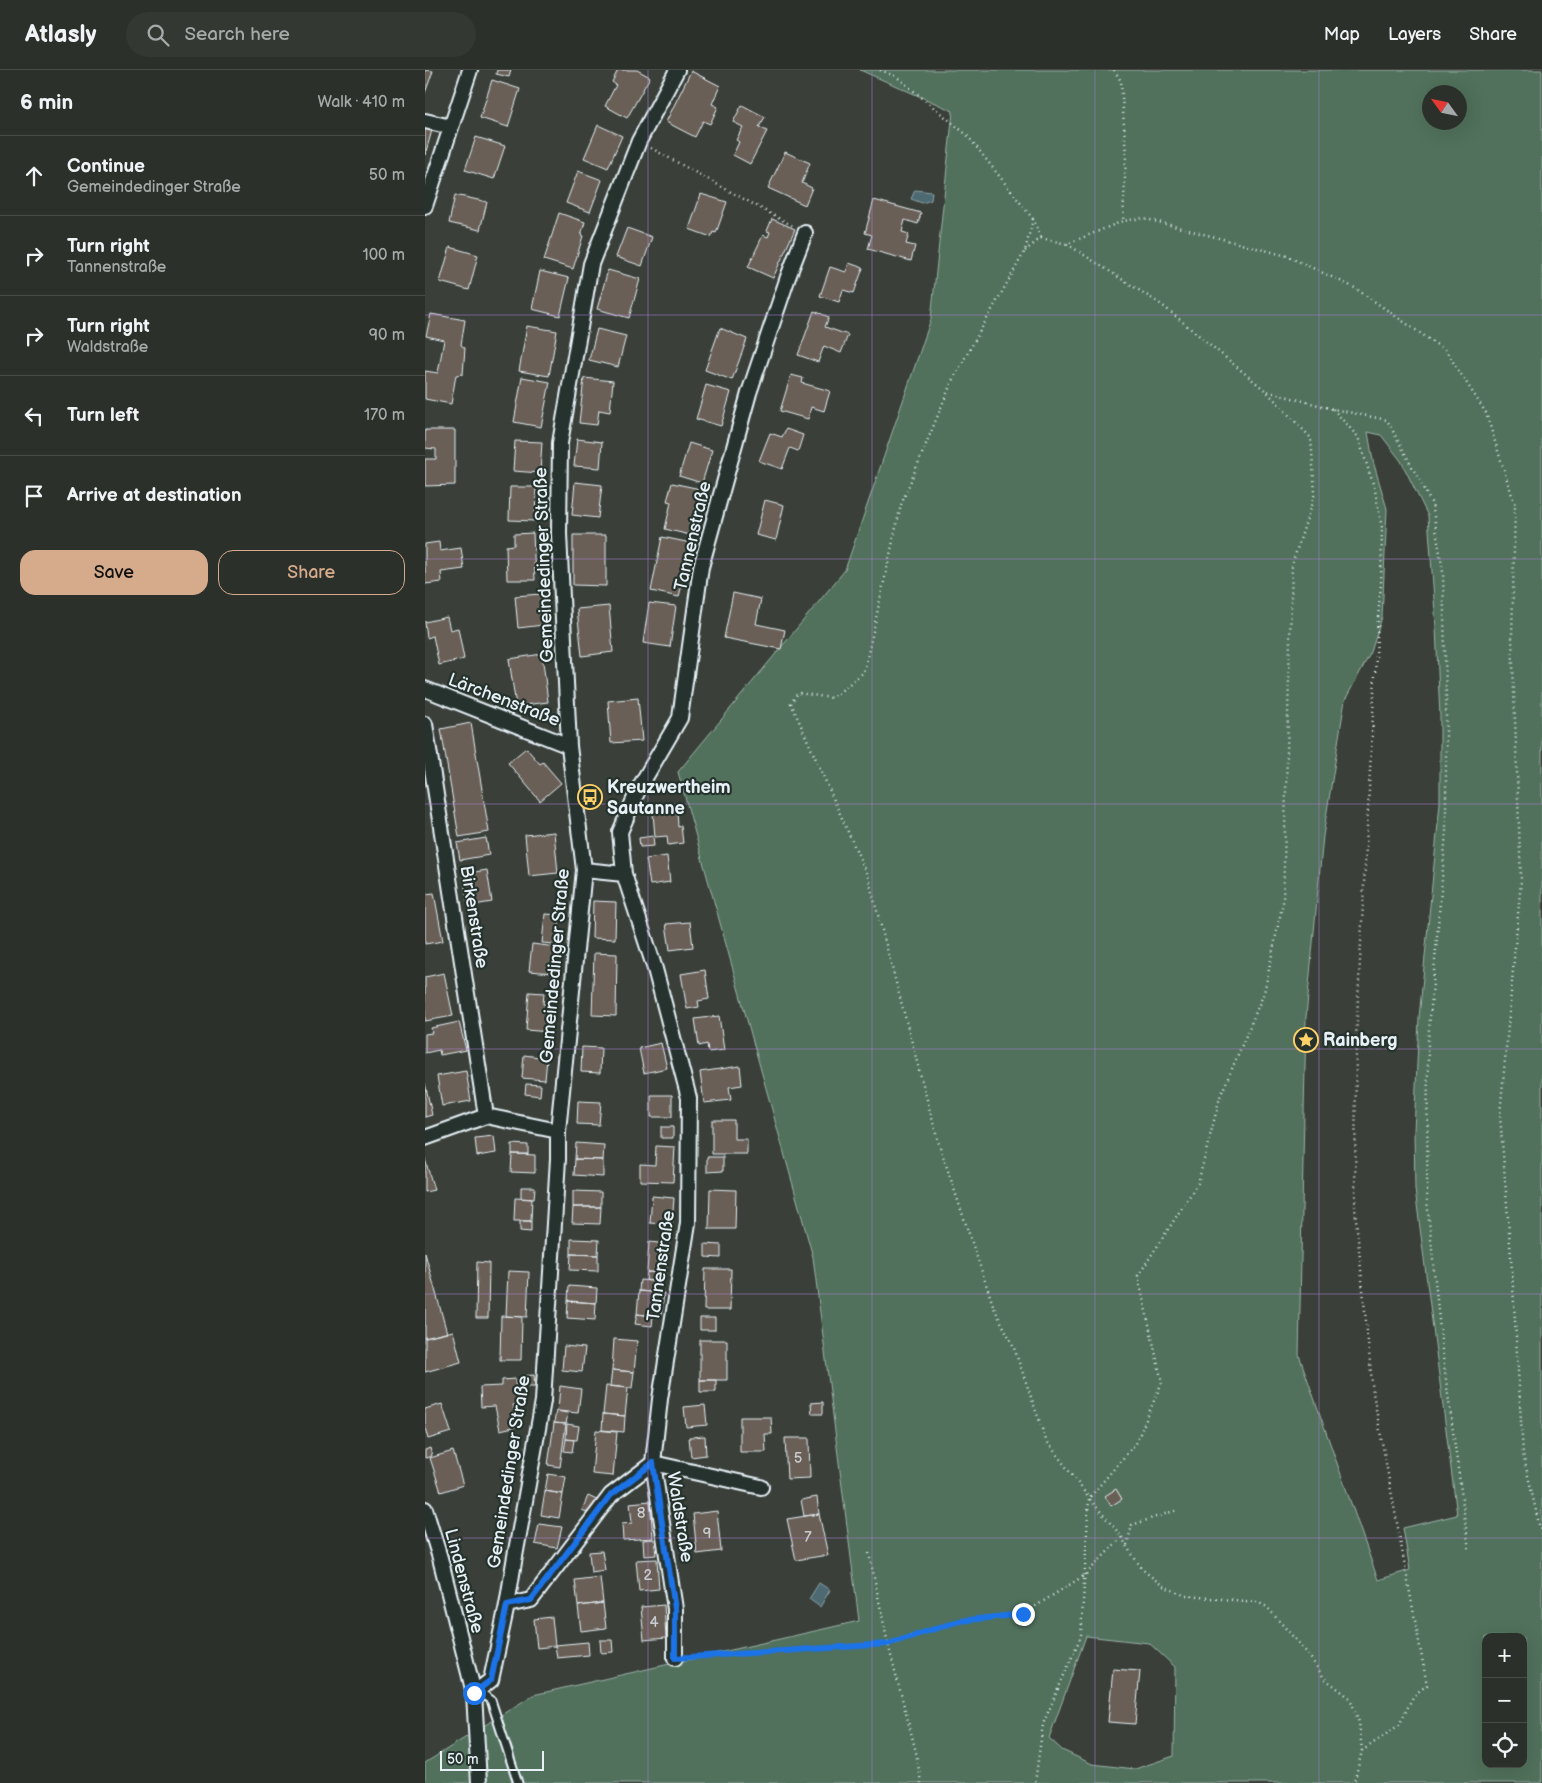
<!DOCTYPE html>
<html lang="en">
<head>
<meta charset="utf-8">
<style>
  :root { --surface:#2c302b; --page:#343833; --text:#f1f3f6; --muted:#a6a9a9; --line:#484b47; --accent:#d6ab8b }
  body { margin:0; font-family:"Balsamiq Sans",sans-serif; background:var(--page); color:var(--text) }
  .controls { position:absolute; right:15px; bottom:15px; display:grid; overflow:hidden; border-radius:10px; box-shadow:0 5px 20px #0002 }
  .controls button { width:45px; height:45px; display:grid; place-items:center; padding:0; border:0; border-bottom:1px solid var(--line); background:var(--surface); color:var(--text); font:25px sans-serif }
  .compass { position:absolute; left:997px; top:15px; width:45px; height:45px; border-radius:50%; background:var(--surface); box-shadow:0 5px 20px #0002; rotate:303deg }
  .scale { position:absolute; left:15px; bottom:12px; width:104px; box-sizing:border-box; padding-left:5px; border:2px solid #e8f1f8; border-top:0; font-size:14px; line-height:18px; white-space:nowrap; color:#e8f1f8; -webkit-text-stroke:4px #26332d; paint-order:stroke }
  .stop { position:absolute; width:15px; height:15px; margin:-11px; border:4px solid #1a73e8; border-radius:50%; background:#fff }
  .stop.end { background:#1a73e8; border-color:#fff; box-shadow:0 1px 5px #0008 }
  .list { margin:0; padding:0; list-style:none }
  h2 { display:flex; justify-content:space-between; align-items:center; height:65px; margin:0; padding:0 20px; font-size:21px }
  h2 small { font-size:16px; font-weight:400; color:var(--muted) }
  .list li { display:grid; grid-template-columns:32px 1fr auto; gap:15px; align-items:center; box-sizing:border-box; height:80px; padding:0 20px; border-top:1px solid var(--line) }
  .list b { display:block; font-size:19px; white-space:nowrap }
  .list p { margin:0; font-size:16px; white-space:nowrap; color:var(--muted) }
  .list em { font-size:16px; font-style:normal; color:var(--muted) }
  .actions { display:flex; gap:10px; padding:15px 20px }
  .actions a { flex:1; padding:11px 0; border:1px solid var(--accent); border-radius:15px; text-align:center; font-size:18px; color:var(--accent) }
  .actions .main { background:var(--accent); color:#111 }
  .icon { flex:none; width:28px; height:28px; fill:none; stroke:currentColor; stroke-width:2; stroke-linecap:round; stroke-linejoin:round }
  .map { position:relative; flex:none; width:1117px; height:1713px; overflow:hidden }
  header { display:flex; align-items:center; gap:30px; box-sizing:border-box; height:70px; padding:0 25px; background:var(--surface); border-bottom:1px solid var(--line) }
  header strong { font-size:24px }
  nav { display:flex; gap:28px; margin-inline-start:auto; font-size:18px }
  .search { width:350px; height:45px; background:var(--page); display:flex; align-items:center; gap:12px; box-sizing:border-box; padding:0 18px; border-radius:28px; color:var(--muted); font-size:19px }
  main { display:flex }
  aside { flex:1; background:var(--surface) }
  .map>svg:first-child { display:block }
  .green { fill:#51715b; stroke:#9cb1aa; fill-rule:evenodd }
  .water { fill:#4e6a73; stroke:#8ca0a8 }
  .building { fill:#695e56; stroke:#e8f1f8 }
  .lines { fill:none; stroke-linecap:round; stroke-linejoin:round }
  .service-casing { stroke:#e8f1f8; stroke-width:11 }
  .minor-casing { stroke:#e8f1f8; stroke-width:18 }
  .path { stroke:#e8f1f8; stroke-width:2.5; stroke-dasharray:1 4; stroke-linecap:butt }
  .service { stroke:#26332d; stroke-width:7 }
  .minor { stroke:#26332d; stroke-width:14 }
  .route { stroke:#1a73e8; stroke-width:6 }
  .grid { fill:none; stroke:#a77bd6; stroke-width:1; stroke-opacity:0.55 }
  .labels { text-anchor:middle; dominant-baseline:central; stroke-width:4.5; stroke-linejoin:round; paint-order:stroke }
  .number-label { font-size:15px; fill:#c8ccd0 }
  .street-label { font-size:18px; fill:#e8f1f8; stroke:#26332d }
  .poi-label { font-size:18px; font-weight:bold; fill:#e8f1f8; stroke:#26332d; text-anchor:start }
</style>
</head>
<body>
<header>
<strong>Atlasly</strong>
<div class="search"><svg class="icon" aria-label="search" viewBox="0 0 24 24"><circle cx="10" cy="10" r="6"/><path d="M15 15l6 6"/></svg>Search here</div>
<nav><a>Map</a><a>Layers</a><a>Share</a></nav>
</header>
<main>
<aside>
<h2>6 min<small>Walk · 410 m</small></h2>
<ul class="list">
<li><svg class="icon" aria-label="ahead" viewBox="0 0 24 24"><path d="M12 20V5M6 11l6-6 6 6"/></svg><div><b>Continue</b><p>Gemeindedinger Straße</p></div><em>50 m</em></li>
<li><svg class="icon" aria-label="right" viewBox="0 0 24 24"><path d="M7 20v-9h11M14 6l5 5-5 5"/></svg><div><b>Turn right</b><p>Tannenstraße</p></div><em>100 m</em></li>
<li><svg class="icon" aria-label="right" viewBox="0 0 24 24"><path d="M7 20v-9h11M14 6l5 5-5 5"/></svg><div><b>Turn right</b><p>Waldstraße</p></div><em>90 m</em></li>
<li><svg class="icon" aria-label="left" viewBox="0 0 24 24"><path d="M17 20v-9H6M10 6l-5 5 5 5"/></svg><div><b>Turn left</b></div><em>170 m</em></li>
<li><svg class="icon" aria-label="arrive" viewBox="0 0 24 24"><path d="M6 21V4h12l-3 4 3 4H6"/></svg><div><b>Arrive at destination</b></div></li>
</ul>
<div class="actions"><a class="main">Save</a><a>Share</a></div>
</aside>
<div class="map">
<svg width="1117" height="1713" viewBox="0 0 1117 1713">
  <rect width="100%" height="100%" fill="#3a4039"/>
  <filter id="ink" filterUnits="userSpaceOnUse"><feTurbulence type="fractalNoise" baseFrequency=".02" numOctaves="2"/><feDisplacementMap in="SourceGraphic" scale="10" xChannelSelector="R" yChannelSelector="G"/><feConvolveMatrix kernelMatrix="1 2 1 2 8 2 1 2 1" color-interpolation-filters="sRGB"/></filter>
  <g filter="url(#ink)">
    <path class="green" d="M435,0H1117V1713H0V1693L108,1625L434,1551L388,1187L253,702L420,500L506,249L528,41ZM1004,22H1034V52H1004ZM943,362L956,365L976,391L1003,446L1011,557L1015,647V733L994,948L989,1062L990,1119L1032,1445L978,1458L985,1500L953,1510L874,1285L881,947L898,766L920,630L946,582L957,547L962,439L948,391ZM661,1566L724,1573L750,1597L749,1686L710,1699L667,1694L637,1680L624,1668ZM1061,1567H1098V1694H1061Z"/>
    <path class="water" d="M490,120L507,122L506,130L497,133L486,129Z
      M394,1513L405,1520L395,1537L384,1529Z"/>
    <path class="building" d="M0,0L8,1L0,23Z
      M72,0H86L84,7L71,4Z
      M193,0H212L225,7L202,48L180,36L191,15L187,12Z
      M266,1L295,16L287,34L293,37L285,54L278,51L270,67L241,52Z
      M67,10L95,19L83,57L55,48Z
      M317,35L340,47L334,57L342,61L325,94L308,85L314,72L311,70L318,57L308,52Z
      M173,55L197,66L183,98L159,88Z
      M0,58L7,60L0,85Z
      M51,67L80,76L69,109L40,100Z
      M360,82L385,93L377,113L387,118L380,135L343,118Z
      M153,101L177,110L165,142L141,133Z
      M276,124L302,132L291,163L288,162L286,167L264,159Z
      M30,125L62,132L55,160L24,153Z
      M449,130L496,143L493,154L480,150L477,162L484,164L481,174L490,176L486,191L443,179L447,165L440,163Z
      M134,143L160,152L156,165L158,166L148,199L119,190Z
      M347,149L370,159L348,208L323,197L338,165L343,167L345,162L342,161Z
      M202,158L227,167L217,196L191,187Z
      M25,177L53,185L44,220L15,212Z
      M424,193L438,198L429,223L418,220L414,232L395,226L405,197L421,202Z
      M183,200L215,209L204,248L172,239Z
      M115,201L144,208L135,246L107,239Z
      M389,241L404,247L400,257L423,265L416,283L399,276L393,292L373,285Z
      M6,244L40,250L36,275L40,278L38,304L31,305L26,334L0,329V301L13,303L19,270L1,266Z
      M102,256L132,261L124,306L94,301Z
      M295,258L322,269L307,310L280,300Z
      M172,259L201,266L193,297L164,290Z
      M366,305L378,308L377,313L405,321L399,341L386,337L383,349L355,341Z
      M97,307L125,312L116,357L89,352Z
      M159,308L188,311L185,342L174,340L172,355L154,353Z
      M281,315L306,322L296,356L271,349Z
      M361,359L378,365L373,381L365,378L357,399L334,391L345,363L357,367Z
      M0,360H30V415L0,416V389H11V379L0,378Z
      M152,369L177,372L175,398L149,396Z
      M90,371L117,372L115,403L88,401Z
      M264,373L287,380L277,413L254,406Z
      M150,412L177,415L173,448L147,445Z
      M247,413L280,420L276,435L272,434L265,465L240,459L246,432L242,431Z
      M85,417H111L110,451L84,450Z
      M340,430L359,435L351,470L331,465Z
      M108,463L110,510H82L81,476L89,475V464Z
      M148,465H181V516L148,515Z
      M237,467L266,473L254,527L226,521Z
      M14,472L15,481L36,478L39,499L16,502L17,512L0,514V474Z
      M308,523L336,529L331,554L360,560L356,579L299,568Z
      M116,524L118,555L93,558L90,526Z
      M224,533L251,536L245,577L218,573Z
      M184,536L188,582L157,586L152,539Z
      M22,547L25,560L33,558L39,589L14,595L8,566L2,568L0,552Z
      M117,584L123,632L91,636L84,589Z
      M213,628L217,671L186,673L183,631Z
      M46,653L64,762L34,767L16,659Z
      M101,678L115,694L118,692L136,713L115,731L83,693Z
      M252,740L253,757L256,756L258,773L243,775L242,766L230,767L228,743Z
      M129,762L133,803L104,806L100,765Z
      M228,766L229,776L215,777L214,768Z
      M61,768L64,785L35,790L32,773Z
      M242,786L245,812L225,815L221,789Z
      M62,800L67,832L43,836L38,804Z
      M9,823L18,871L0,874V824Z
      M168,831L191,832L190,869L167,868Z
      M120,844L135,845L132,874L117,873Z
      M265,852L268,877L245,880L241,854Z
      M107,874L131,877L128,903L104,901Z
      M169,883L192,884L191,946L167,945Z
      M280,900L284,929L273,931L274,937L262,939L256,904Z
      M19,903L28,946L0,951V907Z
      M104,922L119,923L118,934L126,935L124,962L101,960Z
      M294,946L299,980L283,982L282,974L274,976L270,949Z
      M34,952L41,980L15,985L14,980L0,983V964L7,963L6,958Z
      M236,973L242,998L219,1003L214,978Z
      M157,977L176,978L175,1003L156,1002Z
      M99,985L122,988L120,1010L97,1008Z
      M315,996L317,1015L304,1017L306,1030L279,1033L275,1002Z
      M41,1001L46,1031L17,1036L12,1006Z
      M0,1013L7,1045L0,1047Z
      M101,1014L116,1015L115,1026L100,1024Z
      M226,1025H247V1047H226Z
      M153,1031L176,1032L174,1055L152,1054Z
      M287,1050H309V1069H322V1084H287Z
      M236,1057H248V1068H236Z
      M69,1066L71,1083L52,1086L50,1068Z
      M151,1073L179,1075L178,1090L150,1089Z
      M87,1074L103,1075V1084H87Z
      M231,1076L250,1077L248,1112L215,1111V1094L230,1095Z
      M87,1084L110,1085V1103L86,1102Z
      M282,1087H298V1101L282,1102Z
      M0,1089L9,1120L0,1122Z
      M150,1089L178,1090V1107L149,1105Z
      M96,1117H110L109,1129L96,1128Z
      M285,1119L311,1120L310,1159H284Z
      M148,1121L176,1122V1137H148Z
      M227,1126L249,1128L247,1155L225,1153Z
      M90,1128L107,1129L106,1151H89Z
      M148,1137H176L175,1154L147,1153Z
      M95,1151H106V1162L95,1161Z
      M146,1169L174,1170L173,1185L146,1184Z
      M224,1172L244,1174L241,1203L222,1202Z
      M280,1174L296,1175V1188L280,1187Z
      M0,1183L22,1263L0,1268Z
      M146,1184L173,1185V1201L145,1200Z
      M52,1192L64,1193L63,1248H51Z
      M280,1199H306L305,1240H279Z
      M83,1201L104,1202L102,1247L81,1246Z
      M222,1202L236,1203L235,1212L221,1210Z
      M215,1210L236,1212L235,1223L214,1221Z
      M144,1216L172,1218L171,1233L143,1231Z
      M214,1221L239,1223L236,1247L212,1244Z
      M143,1231L171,1233L170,1250L142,1248Z
      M212,1244L228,1246L227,1256L210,1254Z
      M76,1246L97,1247L96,1290H75Z
      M275,1248H290V1260H275Z
      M28,1261L36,1292L0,1302V1268Z
      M189,1269L212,1271L209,1302L187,1300Z
      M275,1270H302V1310H275Z
      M139,1276L160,1278L157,1302L137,1300Z
      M187,1300L209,1302L207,1318L185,1316Z
      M109,1305L110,1317H97L96,1306Z
      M90,1309L92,1335H88L93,1356L75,1360L70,1336L56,1337L55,1317L77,1316V1310Z
      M275,1310H291V1322H275Z
      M135,1316L156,1319L153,1343L133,1341Z
      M181,1316L203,1318L200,1346L178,1344Z
      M398,1332V1344H387L386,1333Z
      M17,1334L26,1362L3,1369L0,1358V1339Z
      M280,1335L282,1355L261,1357L259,1337Z
      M131,1341L143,1343L141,1354L129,1353Z
      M178,1344L200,1346L199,1362L177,1360Z
      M315,1347H346L347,1364H340L341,1382H315Z
      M129,1353L141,1354L135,1397L123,1395Z
      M142,1354L154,1356L152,1370L141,1369Z
      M171,1360L192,1362L188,1406L167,1404Z
      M280,1366L281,1385L266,1387L264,1367Z
      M360,1368H384L385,1408L362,1409Z
      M141,1369L149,1370L147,1382L139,1381Z
      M5,1378L7,1386L0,1388V1380Z
      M28,1381L38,1415L16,1422L5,1388Z
      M123,1404L141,1407L138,1424L120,1421Z
      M691,1419L697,1429L686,1436L680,1426Z
      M120,1421L138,1424L134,1448L116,1445Z
      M163,1426L176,1432L170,1446L157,1440Z
      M392,1427L394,1444L379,1446L376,1430Z
      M225,1431L228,1468L198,1470L197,1454L207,1453L205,1433Z
      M292,1441L296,1481L272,1484L268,1444Z
      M394,1444L403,1485L371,1490L362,1449Z
      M114,1454L137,1457L132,1478L110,1474Z
      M229,1469L231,1485L219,1486L218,1470Z
      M177,1481L180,1500L166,1502L164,1482Z
      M232,1489L234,1519L214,1521L211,1490Z
      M175,1507L178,1533L153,1536L150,1510Z
      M178,1533L181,1558L156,1561L153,1536Z
      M239,1535L241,1568L219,1570L216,1537Z
      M127,1547L130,1576L112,1578L109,1549Z
      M175,1570H187L188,1582L176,1583Z
      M163,1572L164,1585L132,1588L130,1575Z
      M688,1599L715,1601L710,1654L683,1652Z"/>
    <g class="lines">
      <defs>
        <path id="service" d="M53,1621L66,1630L93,1713"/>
        <path id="minor" d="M0,51L26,57
          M0,136L45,0
          M0,619L144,676
          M0,654L61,1046
          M159,800L199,804
          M0,1068L61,1046L133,1061
          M0,1439L15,1488L49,1623
          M82,1535L106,1530L186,1425L228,1393L235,1329L263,1153L264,1028L230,899L199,804L195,762L214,718L255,648L276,497L324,323L363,207L380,163
          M250,1588V1539L228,1393L336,1417
          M54,1713L49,1623L66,1610L82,1535L89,1492L118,1331L133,1089V1061L159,800L144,676L134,464L135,373L166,194L214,71L252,0"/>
      </defs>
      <use href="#service" class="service-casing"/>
      <use href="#minor" class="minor-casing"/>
      <path class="path" d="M455,0L472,7L542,65L608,149L616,168
        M689,0L696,11L701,86L698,151
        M226,78L368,156
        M608,149L600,181L527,311L476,435L439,602L407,628L373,623L366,633L443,807L513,1071L569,1238L588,1275L621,1370L664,1428L656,1566L618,1654L610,1713
        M616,168L642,174L698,151L718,148L862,186L930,218L1021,281L1061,343L1090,435L1087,567L1096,811L1075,1045L1087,1200L1098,1384L1117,1467
        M642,174L737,235L841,321L908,339L962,350L1007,434L1018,502L1021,624V763L1003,971L1002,1130L1017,1280L1044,1480
        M600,181L616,168
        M908,339L933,367L950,420L957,458L956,513L953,548L931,967L930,1138L948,1323L1002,1615L989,1625L974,1655L937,1681
        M697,1467L702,1477L718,1500L738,1516L761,1526L832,1532L842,1537L883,1584L899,1608L925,1628L934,1652L937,1681L929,1713
        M702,1475L707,1455L752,1440
        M444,1483L463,1574L491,1682L496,1713
        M262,1587L463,1574L534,1551L598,1544L660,1505L697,1467L664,1428L711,1373L737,1312L713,1206L773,1113L795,1027L839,923L858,832L867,495L890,423L886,368L841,321"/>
      <use href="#service" class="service"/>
      <use href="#minor" class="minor"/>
    </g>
  </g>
  <g class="lines" filter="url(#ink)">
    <path class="route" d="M49,1623L66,1610L82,1535L106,1530L186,1425L228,1393L250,1539V1588L463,1574L534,1551L598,1544"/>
  </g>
  <path class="grid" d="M223,0V1713M447,0V1713M670,0V1713M894,0V1713M0,245H1117M0,489H1117M0,734H1117M0,979H1117M0,1224H1117M0,1468H1117"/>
  <defs>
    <symbol id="bus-ring" viewBox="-11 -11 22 22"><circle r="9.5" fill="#26332d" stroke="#ffd166" stroke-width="1.5"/><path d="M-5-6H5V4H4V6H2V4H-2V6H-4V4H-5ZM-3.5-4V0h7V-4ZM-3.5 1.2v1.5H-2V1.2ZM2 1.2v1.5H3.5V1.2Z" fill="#ffd166"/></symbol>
    <symbol id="sight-ring" viewBox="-11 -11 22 22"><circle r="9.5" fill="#26332d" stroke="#ffd166" stroke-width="1.5"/><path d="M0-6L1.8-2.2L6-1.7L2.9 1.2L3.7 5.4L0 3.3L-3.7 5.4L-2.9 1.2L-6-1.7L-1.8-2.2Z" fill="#ffd166"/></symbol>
  </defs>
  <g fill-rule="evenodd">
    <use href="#bus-ring" x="151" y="713" width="28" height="28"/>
    <use href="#sight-ring" x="867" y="956" width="28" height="28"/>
  </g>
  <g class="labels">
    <g class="number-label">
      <text x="373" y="1388">5</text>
      <text x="216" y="1443">8</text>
      <text x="282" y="1463">9</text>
      <text x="383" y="1467">7</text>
      <text x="223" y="1505">2</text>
      <text x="229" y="1552">4</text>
    </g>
    <g class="street-label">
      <text transform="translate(268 466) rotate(-77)">Tannenstraße</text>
      <text transform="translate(119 495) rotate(-92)">Gemeindedinger Straße</text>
      <text transform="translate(79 630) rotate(21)">Lärchenstraße</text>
      <text transform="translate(49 847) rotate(81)">Birkenstraße</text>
      <text transform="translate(130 896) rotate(-85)">Gemeindedinger Straße</text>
      <text transform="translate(236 1196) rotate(-82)">Tannenstraße</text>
      <text transform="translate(84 1402) rotate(-81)">Gemeindedinger Straße</text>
      <text transform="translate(255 1447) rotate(81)">Waldstraße</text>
      <text transform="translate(39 1511) rotate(75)">Lindenstraße</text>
    </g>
    <g class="poi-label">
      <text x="182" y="717">Kreuzwertheim<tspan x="182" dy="21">Sautanne</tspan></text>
      <text x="898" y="970">Rainberg</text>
    </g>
  </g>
</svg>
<div class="controls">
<button>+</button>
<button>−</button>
<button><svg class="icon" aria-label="locate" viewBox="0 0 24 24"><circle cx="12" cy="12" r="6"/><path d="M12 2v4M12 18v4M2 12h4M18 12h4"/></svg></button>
</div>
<svg class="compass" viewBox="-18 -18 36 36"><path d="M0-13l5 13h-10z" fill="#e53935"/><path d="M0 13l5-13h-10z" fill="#a6a9a9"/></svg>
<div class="scale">50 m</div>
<div class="stop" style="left:49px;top:1623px"></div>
<div class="stop end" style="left:598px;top:1544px"></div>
</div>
</main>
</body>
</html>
